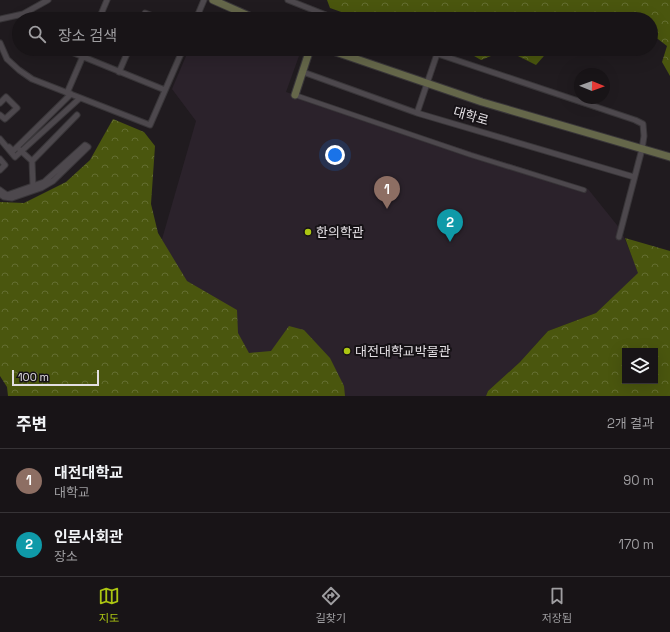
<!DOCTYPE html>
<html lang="ko">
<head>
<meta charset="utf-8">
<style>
  :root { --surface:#181417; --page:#252124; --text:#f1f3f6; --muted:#9f9ea1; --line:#363336; --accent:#acc612 }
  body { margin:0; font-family:"Space Grotesk","Noto Sans KR",sans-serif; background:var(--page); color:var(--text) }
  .controls { position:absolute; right:12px; bottom:12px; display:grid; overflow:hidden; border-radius:0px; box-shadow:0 4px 16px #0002 }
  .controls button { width:36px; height:36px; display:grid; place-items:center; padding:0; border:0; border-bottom:1px solid var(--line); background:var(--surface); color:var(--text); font:20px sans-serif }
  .compass { position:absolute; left:574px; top:68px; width:36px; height:36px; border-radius:50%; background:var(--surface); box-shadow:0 4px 16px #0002; rotate:91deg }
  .scale { position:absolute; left:12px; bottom:10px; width:87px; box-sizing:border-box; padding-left:4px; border:2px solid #e2dee2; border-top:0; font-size:11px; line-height:14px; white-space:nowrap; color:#e2dee2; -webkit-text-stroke:3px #161216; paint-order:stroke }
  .you { position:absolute; left:335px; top:155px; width:14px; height:14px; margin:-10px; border:3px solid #fff; border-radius:50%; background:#1a73e8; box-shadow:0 0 0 6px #1a73e833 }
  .badge { display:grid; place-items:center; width:26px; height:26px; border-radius:50%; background:var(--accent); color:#fff; font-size:13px; font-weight:700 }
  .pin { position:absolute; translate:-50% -33px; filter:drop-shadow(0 1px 2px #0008) }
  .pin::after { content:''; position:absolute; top:21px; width:14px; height:12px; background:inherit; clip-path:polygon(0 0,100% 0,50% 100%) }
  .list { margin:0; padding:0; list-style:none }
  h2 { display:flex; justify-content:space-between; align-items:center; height:52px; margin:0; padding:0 16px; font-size:17px }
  h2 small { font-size:13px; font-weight:400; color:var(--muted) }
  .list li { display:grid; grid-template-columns:26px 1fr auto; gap:12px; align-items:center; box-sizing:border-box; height:64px; padding:0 16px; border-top:1px solid var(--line) }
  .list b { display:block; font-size:15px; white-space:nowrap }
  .list p { margin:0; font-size:13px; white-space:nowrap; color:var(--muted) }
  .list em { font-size:13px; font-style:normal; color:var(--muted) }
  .icon { flex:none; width:22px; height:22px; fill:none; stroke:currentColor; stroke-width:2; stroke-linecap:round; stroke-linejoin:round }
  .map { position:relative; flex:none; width:670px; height:396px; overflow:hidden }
  .search { position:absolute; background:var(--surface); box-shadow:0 4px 16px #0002; left:12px; right:12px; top:12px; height:44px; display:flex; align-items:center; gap:10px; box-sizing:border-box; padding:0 14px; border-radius:22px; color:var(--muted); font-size:15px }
  .sheet { height:180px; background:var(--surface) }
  nav { display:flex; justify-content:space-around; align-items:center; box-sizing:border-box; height:56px; border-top:1px solid var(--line); background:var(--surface); font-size:11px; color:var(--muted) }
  nav a { display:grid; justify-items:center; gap:2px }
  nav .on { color:var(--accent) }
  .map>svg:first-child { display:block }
  .built { fill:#2b222b }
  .forest { fill:url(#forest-crowns); fill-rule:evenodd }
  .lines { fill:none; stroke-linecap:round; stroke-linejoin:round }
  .pedestrian-casing { stroke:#393639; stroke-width:6 }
  .minor-casing { stroke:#393639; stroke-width:7 }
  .secondary-casing { stroke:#393639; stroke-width:9 }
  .pedestrian { stroke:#4d484d; stroke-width:4 }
  .minor { stroke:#4d484d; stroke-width:5 }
  .secondary { stroke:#65674a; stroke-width:7 }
  .poi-dot { fill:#acc612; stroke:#161216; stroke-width:1.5 }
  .labels { text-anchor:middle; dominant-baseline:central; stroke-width:4; stroke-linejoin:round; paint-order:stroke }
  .street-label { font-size:13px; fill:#e2dee2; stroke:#161216 }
  .poi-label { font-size:13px; fill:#e2dee2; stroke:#161216; text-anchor:start }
</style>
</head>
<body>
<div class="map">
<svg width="670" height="396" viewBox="0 0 670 396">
  <defs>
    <pattern id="forest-crowns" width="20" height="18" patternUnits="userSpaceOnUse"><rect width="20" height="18" fill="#4a560e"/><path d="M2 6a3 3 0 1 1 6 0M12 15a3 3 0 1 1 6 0" fill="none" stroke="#646e31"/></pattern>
  </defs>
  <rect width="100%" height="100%" fill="#201b1f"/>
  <path class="built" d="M189,49H296L299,56L286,92L588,189L621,230L639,273L596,313L548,331L520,362L488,391L486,396H41L133,340L196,121L172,89Z"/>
  <path class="forest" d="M327,0H670V76L662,62L667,46L654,36H651V19H361L330,8Z
    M462,49H550L536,65L518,56L496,54L481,60Z
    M113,119L144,132L155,146L151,204L158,233L187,281L237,310L238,333L249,353L271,351L289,326L304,330L330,358L344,386L345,396H8L7,387L0,376V202L24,203L66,182L90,160Z
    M625,238L670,251V396H486L488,391L520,362L548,331L596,313L638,273ZM625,351H655V381H625Z"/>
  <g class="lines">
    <defs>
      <path id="pedestrian" d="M295,95L471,155L584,190"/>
      <path id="minor" d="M288,0L336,19
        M0,19L23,14L48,0
        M99,19L107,0
        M142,19L145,13L161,19
        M196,19L204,0
        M0,43L7,59L19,70L32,79L150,125L183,49
        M64,49L165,90
        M423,49L635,120L643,124L644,136L642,149L619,237
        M119,72L129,49
        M303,72L417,113L634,177
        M67,93L86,49
        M0,103L6,97L17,108L5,119L0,115
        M417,113L437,54
        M0,139L15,157L80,98
        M9,147L13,151L71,94
        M20,150L32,161L33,186
        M0,159L5,165L0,170
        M32,161L77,115
        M0,190L7,195L44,182L85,145L88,147L53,181L41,188L12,198L4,197L0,194"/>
      <path id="secondary" d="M213,0L256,19
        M327,49L482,102L670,157
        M295,95L310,49"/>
    </defs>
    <use href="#pedestrian" class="pedestrian-casing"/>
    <use href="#minor" class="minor-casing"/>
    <use href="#secondary" class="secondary-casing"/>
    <use href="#pedestrian" class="pedestrian"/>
    <use href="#minor" class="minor"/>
    <use href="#secondary" class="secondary"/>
  </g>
  <g class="poi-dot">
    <circle cx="308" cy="232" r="4"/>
    <circle cx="347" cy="351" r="4"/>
  </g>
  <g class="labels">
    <g class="street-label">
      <text transform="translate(471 116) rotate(16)">대학로</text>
    </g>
    <g class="poi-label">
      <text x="316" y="232">한의학관</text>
      <text x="355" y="351">대전대학교박물관</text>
    </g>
  </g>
</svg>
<div class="controls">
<button><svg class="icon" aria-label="layers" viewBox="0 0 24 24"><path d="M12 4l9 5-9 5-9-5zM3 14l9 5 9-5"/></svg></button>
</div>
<svg class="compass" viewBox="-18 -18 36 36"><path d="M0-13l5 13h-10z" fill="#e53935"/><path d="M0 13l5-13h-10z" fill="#9f9ea1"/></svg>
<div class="scale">100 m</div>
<div class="you"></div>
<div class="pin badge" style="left:387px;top:209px;background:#8d6e63">1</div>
<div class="pin badge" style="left:450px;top:242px;background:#0f9aa8">2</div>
<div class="search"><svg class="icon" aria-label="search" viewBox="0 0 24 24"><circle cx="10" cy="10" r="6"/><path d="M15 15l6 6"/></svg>장소 검색</div>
</div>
<section class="sheet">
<h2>주변<small>2개 결과</small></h2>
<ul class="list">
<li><span class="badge" style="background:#8d6e63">1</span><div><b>대전대학교</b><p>대학교</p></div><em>90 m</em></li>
<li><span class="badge" style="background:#0f9aa8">2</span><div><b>인문사회관</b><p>장소</p></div><em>170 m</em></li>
</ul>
</section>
<nav>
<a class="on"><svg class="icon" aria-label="map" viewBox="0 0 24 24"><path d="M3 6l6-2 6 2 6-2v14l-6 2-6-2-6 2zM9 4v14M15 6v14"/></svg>지도</a>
<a><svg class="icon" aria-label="directions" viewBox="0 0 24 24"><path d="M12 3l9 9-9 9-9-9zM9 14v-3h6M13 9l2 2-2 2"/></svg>길찾기</a>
<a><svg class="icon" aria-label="saved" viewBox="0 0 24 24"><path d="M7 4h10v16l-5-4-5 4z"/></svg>저장됨</a>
</nav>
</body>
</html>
